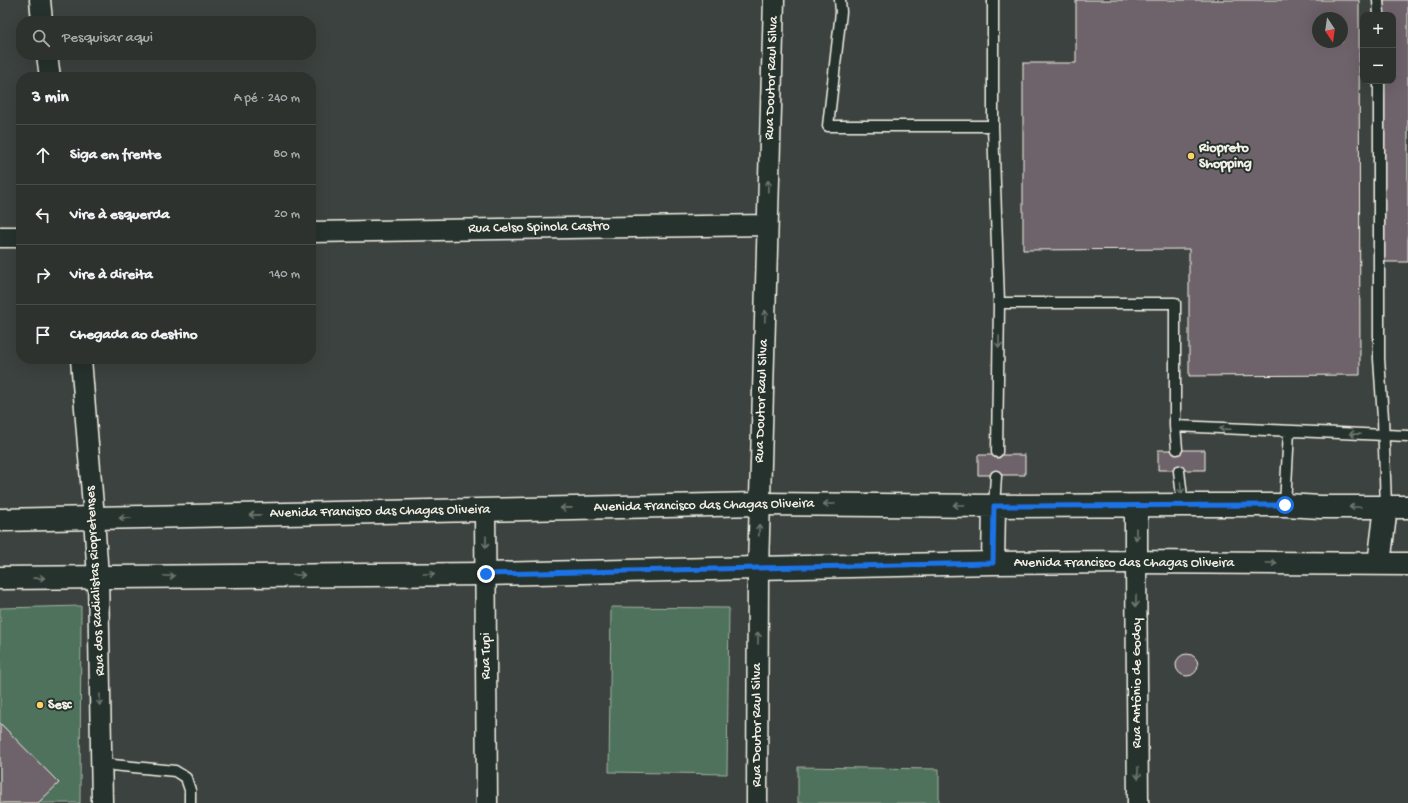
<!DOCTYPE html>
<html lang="pt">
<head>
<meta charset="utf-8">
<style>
  :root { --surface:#2d322f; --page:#353a37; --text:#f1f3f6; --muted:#a7aaaa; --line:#484d4b }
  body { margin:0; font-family:"Gochi Hand",sans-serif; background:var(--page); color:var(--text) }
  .controls { position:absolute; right:12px; top:12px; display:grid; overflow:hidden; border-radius:8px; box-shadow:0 4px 16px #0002 }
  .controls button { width:36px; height:36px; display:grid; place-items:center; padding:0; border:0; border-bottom:1px solid var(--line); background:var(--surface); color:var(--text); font:20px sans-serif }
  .compass { position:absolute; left:1312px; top:12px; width:36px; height:36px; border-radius:50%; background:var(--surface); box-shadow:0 4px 16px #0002; rotate:167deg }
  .stop { position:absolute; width:12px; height:12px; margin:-9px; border:3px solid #1a73e8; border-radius:50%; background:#fff }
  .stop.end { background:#1a73e8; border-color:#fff; box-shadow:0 1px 4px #0008 }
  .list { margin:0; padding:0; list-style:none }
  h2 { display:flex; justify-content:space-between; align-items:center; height:52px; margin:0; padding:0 16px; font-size:17px }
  h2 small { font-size:13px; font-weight:400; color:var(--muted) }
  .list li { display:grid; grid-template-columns:26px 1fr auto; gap:12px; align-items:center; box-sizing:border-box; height:60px; padding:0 16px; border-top:1px solid var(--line) }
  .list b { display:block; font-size:15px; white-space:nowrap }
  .list em { font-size:13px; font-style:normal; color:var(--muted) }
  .icon { flex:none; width:22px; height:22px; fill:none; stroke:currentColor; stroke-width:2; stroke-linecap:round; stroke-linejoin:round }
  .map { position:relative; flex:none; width:1408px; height:803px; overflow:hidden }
  .search { position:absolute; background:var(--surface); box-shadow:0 4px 16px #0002; left:16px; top:16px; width:300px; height:44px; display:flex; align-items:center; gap:10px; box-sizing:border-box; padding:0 14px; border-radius:16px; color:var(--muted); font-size:15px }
  .panel { position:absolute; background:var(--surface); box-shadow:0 4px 16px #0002; left:16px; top:72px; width:300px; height:292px; border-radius:16px }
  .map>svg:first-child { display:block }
  .green { fill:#50725d; stroke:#a2b2a2 }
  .building { fill:#6e646a; stroke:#f4f1e8; fill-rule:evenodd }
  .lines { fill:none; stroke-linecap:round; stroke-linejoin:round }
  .service-casing { stroke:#f4f1e8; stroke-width:13 }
  .minor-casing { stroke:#f4f1e8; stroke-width:23 }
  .secondary-casing { stroke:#f4f1e8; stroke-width:25 }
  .service { stroke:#26332d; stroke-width:10 }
  .minor { stroke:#26332d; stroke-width:20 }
  .secondary { stroke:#26332d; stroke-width:22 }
  .oneway { stroke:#6e766e }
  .route { stroke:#1a73e8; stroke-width:5 }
  .poi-dot { fill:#ffd166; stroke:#26332d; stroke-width:1.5 }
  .labels { text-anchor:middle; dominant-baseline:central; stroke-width:4; stroke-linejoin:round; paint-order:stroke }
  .street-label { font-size:14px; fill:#f4f1e8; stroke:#26332d }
  .poi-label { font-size:14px; font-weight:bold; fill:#f4f1e8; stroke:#26332d; text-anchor:start }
</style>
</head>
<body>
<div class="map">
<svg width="1408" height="803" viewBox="0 0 1408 803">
  <rect width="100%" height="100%" fill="#3c423f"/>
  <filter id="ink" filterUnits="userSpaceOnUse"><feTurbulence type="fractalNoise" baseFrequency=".025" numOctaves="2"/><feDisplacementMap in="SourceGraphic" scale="8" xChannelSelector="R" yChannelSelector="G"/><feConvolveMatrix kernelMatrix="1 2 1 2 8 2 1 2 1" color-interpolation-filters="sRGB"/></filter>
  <g filter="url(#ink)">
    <path class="green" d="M81,606L80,803H0V608Z
      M611,607L729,608L727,774L609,772Z
      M798,767L939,769V803H798Z"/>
    <path class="building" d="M1076,0H1359L1360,375L1189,376V249L1023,250V63H1076ZM1318,18H1342V42H1318Z
      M1380,0H1408V262H1381L1380,81H1393V15H1380Z
      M1158,450H1205V470H1158Z
      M978,455H1025V475H978Z
      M1176 665a11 11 0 1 1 22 0a11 11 0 1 1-22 0Z
      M0,723L59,783L38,803H0Z"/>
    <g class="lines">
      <defs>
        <path id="service" d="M840,0L841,12L828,126H993
          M993,0V126L999,303L997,452
          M1378,0L1379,15
          M1379,81V359L1383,418L1386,507
          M999,303H1175V426L1177,449
          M1175,426L1408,436
          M1179,471L1183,505
          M1285,505L1289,431
          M994,506L996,476
          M102,764L175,771L186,778L190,790V803"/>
        <path id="minor" d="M40,0L42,21
          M47,55L50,77
          M311,232L767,225
          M0,237H21
          M81,359L94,518L98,577L102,803
          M485,510L487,803
          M1136,562L1138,803
          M757,803L758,569L774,0"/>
        <path id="secondary" d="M1136,506V562
          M0,520L759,504L994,506L1183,505H1285L1321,507H1408
          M993,563L994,506
          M1379,564L1386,507
          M0,578L486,574L993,563L1136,562L1408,564"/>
      </defs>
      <use href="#service" class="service-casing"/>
      <use href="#minor" class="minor-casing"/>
      <use href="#secondary" class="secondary-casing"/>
      <use href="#service" class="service"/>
      <use href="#minor" class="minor"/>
      <use href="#secondary" class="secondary"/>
    </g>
    <defs><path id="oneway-shaft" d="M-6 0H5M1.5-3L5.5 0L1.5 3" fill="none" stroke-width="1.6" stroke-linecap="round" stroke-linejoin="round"/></defs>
    <g class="oneway">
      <use href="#oneway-shaft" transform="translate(768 186) rotate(-88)"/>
      <use href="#oneway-shaft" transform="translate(765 316) rotate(-88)"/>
      <use href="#oneway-shaft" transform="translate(999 342) rotate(90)"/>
      <use href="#oneway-shaft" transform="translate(1225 429) rotate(-178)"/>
      <use href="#oneway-shaft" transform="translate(1355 434) rotate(-178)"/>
      <use href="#oneway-shaft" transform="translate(1181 488) rotate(84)"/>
      <use href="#oneway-shaft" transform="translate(829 504) rotate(-180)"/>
      <use href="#oneway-shaft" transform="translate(959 505) rotate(-180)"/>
      <use href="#oneway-shaft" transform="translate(1355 507) rotate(180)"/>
      <use href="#oneway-shaft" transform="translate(566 508) rotate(179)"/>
      <use href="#oneway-shaft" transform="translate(255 515) rotate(179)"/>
      <use href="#oneway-shaft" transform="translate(125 518) rotate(179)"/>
      <use href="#oneway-shaft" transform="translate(759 530) rotate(-89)"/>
      <use href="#oneway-shaft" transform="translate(1136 534) rotate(90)"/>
      <use href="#oneway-shaft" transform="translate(486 542) rotate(90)"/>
      <use href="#oneway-shaft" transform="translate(1271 563)"/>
      <use href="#oneway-shaft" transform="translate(429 574)"/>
      <use href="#oneway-shaft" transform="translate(299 575)"/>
      <use href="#oneway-shaft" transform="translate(169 576)"/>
      <use href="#oneway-shaft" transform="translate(39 578) rotate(-1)"/>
      <use href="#oneway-shaft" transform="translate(1136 601) rotate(90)"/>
      <use href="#oneway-shaft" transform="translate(758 638) rotate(-90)"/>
      <use href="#oneway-shaft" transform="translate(100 700) rotate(89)"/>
      <use href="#oneway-shaft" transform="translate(1138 773) rotate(90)"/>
    </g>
  </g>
  <g class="lines" filter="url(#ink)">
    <path class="route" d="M486,574L993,563L994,506L1285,505"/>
  </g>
  <g class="poi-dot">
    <circle cx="1191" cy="156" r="4"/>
    <circle cx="40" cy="705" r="4"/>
  </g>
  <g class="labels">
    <g class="street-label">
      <text transform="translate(772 78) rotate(-88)">Rua Doutor Raul Silva</text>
      <text transform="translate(539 228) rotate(-1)">Rua Celso Spinola Castro</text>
      <text transform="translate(762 401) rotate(-88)">Rua Doutor Raul Silva</text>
      <text transform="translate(704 506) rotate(-1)">Avenida Francisco das Chagas Oliveira</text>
      <text transform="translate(380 512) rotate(-1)">Avenida Francisco das Chagas Oliveira</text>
      <text x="1124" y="563">Avenida Francisco das Chagas Oliveira</text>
      <text transform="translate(96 581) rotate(-93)">Rua dos Radialistas Riopretenses</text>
      <text transform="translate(486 656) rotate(-90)">Rua Tupi</text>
      <text transform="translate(1137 683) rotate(-90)">Rua Antônio de Godoy</text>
      <text transform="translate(757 725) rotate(-90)">Rua Doutor Raul Silva</text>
    </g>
    <g class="poi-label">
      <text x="1199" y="148">Riopreto<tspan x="1199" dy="16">Shopping</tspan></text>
      <text x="48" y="705">Sesc</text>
    </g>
  </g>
</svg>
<div class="controls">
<button>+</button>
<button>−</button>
</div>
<svg class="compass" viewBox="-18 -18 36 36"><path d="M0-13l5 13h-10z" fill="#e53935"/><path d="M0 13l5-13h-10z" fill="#a7aaaa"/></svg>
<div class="stop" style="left:1285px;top:505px"></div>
<div class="stop end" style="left:486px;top:574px"></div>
<div class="search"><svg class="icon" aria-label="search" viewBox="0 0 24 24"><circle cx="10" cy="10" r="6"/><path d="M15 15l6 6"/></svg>Pesquisar aqui</div>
<section class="panel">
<h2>3 min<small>A pé · 240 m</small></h2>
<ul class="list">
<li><svg class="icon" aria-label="ahead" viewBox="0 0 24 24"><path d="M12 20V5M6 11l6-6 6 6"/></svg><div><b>Siga em frente</b></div><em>80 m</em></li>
<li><svg class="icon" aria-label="left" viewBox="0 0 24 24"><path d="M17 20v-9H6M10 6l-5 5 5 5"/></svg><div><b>Vire à esquerda</b></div><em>20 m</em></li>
<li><svg class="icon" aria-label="right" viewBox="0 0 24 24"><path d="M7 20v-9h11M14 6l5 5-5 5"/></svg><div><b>Vire à direita</b></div><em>140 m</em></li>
<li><svg class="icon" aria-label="arrive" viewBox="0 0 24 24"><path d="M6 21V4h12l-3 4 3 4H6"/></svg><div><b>Chegada ao destino</b></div></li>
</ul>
</section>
</div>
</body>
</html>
